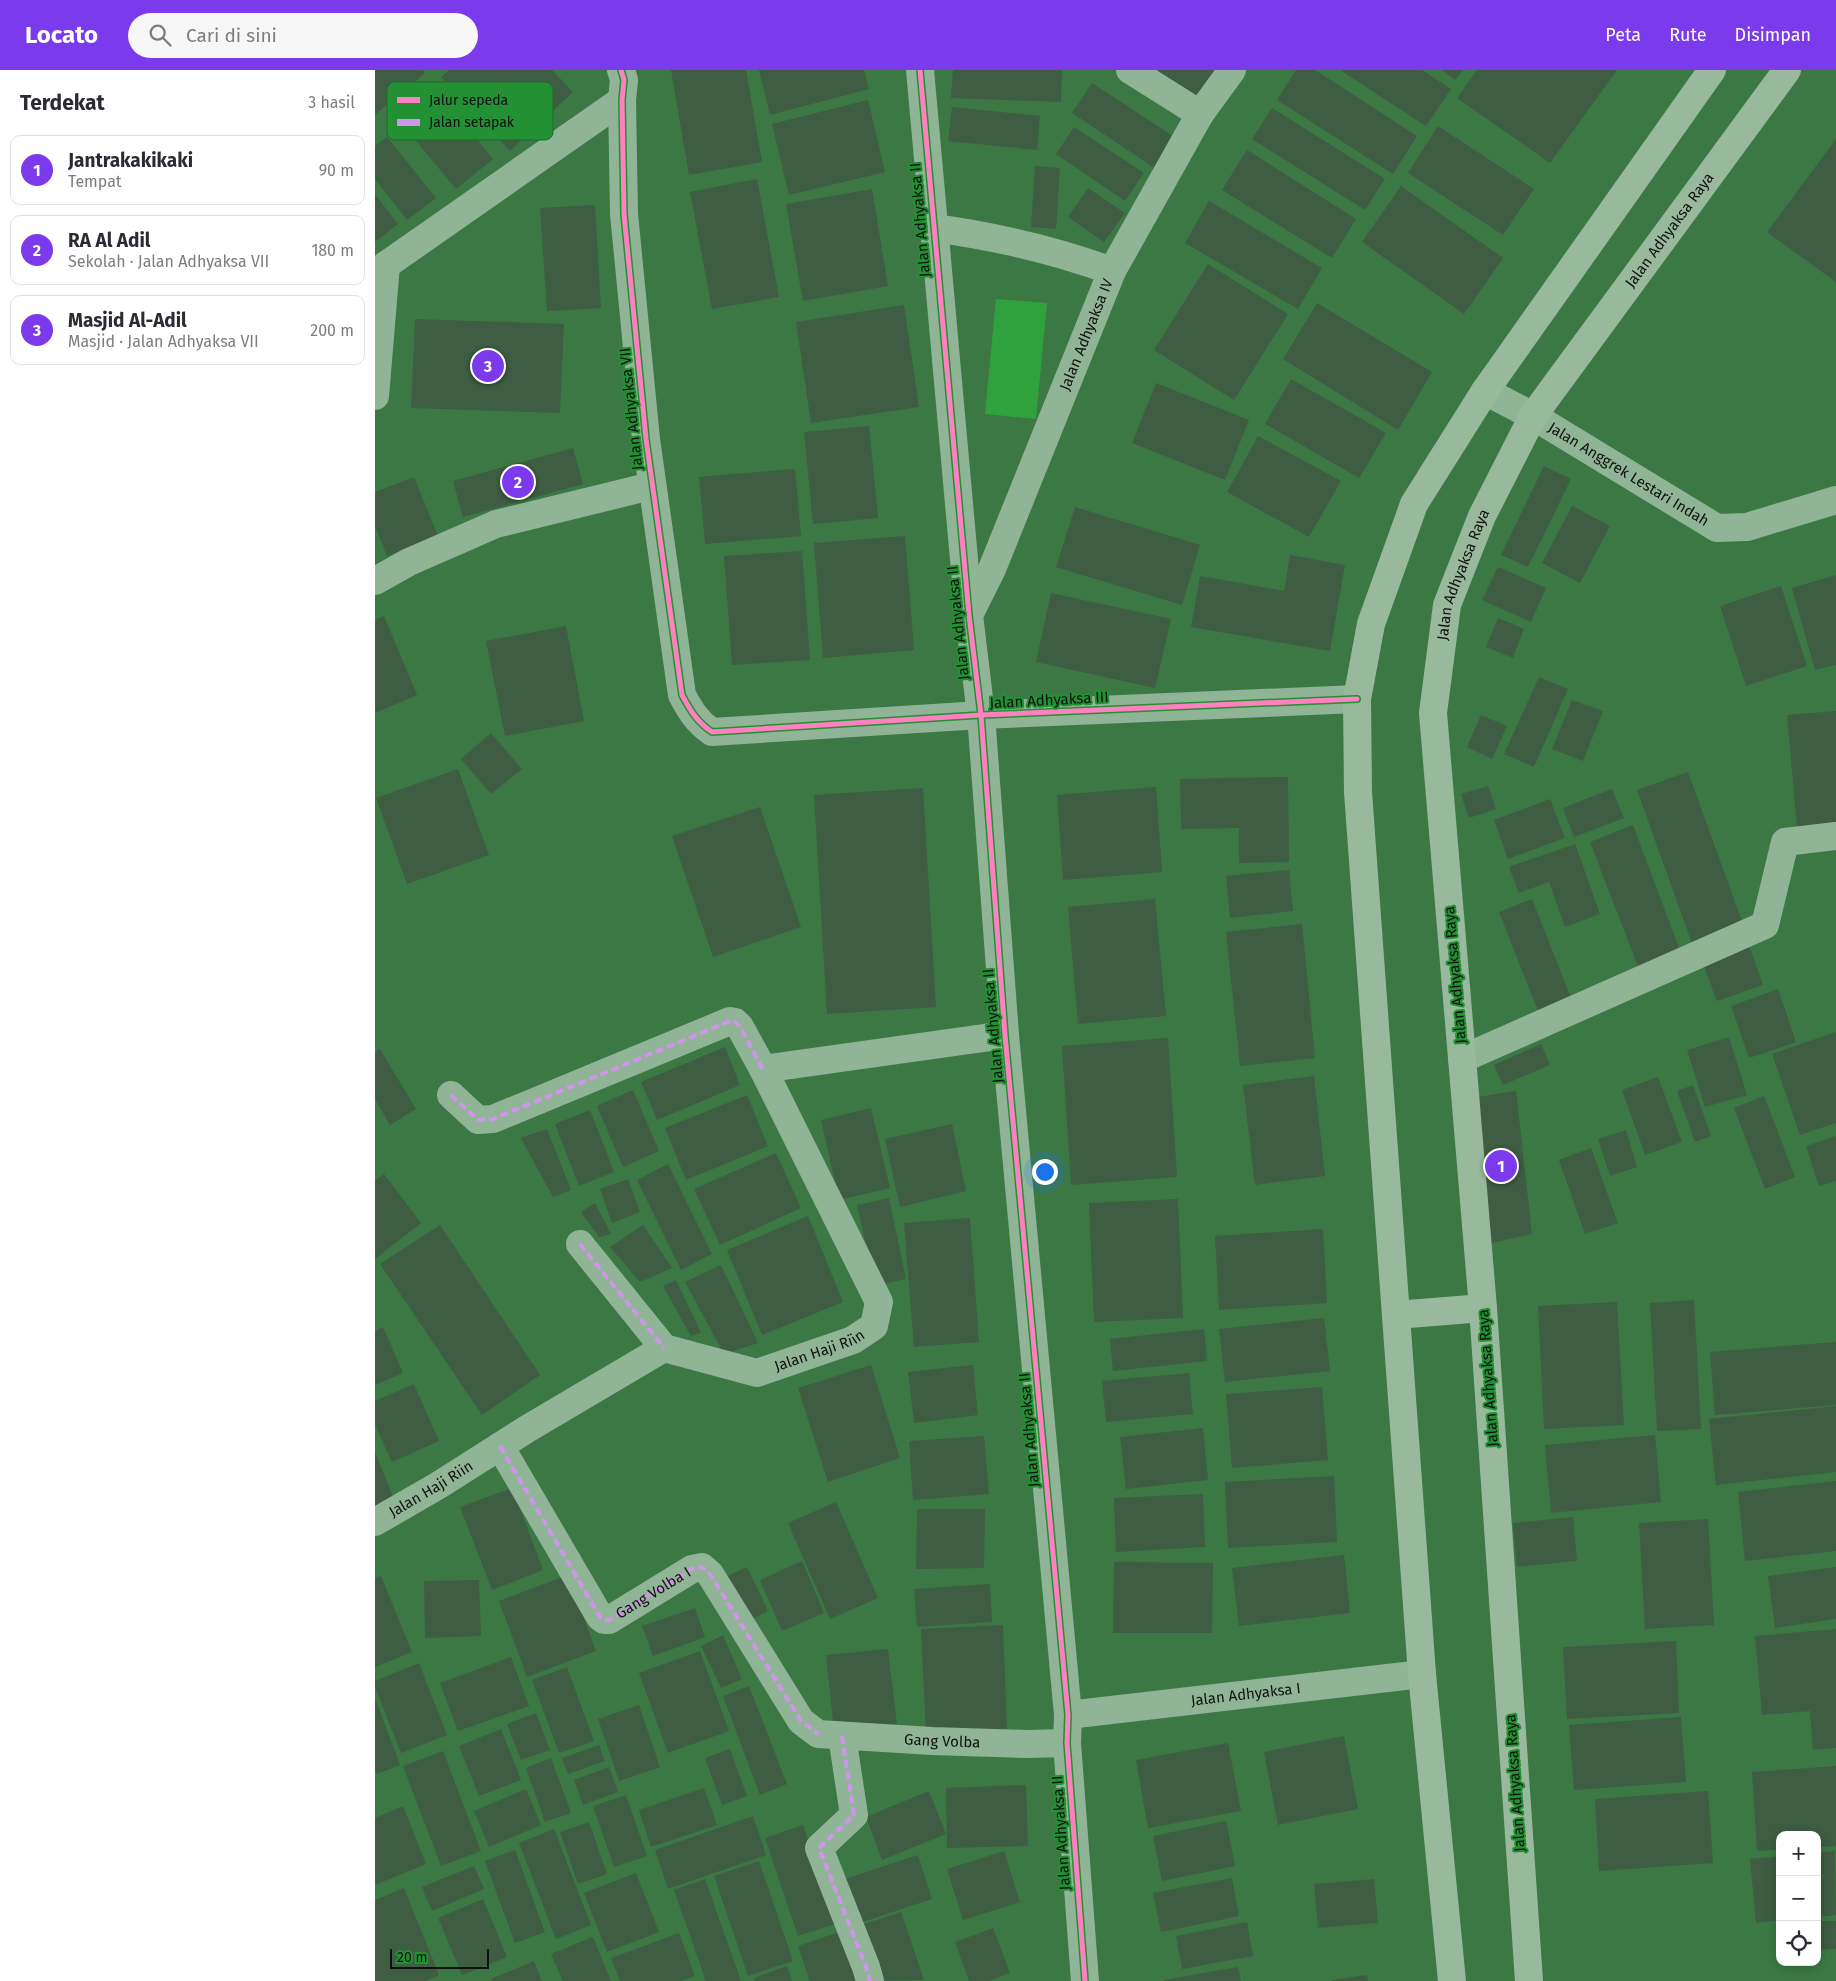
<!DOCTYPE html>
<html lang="id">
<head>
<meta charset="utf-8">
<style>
  :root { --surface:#fff; --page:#f7f7f7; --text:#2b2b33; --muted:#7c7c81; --line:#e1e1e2; --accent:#7c3aed }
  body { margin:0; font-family:"Fira Sans",sans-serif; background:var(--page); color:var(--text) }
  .controls { position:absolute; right:15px; bottom:15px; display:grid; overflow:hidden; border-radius:10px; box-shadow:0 2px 12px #0003 }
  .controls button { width:45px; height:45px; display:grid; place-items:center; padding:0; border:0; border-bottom:1px solid var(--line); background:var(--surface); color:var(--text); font:25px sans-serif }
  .scale { position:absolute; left:15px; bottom:12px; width:99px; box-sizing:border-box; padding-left:5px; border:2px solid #111; border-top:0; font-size:14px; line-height:18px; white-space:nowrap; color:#111; -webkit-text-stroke:4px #239033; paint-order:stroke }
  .you { position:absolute; left:669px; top:1101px; width:18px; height:18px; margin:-12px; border:4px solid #fff; border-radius:50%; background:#1a73e8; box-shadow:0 0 0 8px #1a73e833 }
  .badge { display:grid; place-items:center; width:32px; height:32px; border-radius:50%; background:var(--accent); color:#fff; font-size:16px; font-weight:700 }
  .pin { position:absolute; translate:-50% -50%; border:2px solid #fff; box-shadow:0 1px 5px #0006 }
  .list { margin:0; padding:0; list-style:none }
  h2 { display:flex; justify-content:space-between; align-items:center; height:65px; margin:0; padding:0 20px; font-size:21px }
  h2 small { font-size:16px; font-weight:400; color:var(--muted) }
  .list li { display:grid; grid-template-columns:32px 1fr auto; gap:15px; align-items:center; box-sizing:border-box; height:70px; margin:0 10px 10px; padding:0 10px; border:1px solid var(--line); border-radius:10px }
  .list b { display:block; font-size:19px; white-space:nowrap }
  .list p { margin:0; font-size:16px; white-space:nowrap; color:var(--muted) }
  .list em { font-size:16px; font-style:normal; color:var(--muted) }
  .icon { flex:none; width:28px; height:28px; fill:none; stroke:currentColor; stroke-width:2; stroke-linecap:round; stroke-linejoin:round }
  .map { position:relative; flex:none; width:1461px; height:1911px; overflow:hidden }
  header { display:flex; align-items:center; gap:30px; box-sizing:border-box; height:70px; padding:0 25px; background:var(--accent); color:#fff }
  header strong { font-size:24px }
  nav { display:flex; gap:28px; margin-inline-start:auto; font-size:18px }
  .search { width:350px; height:45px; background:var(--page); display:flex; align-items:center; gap:12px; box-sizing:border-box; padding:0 18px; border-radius:28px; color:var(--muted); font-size:19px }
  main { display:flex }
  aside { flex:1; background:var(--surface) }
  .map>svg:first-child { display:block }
  .green { fill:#2fa23e }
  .building { fill:#3e5d42 }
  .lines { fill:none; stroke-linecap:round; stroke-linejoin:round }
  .street { stroke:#90b496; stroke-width:28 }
  .secondary { stroke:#99b99d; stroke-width:28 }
  .quiet { stroke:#d193ec; stroke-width:4; stroke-dasharray:8 4; stroke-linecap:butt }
  .cycleway-casing { stroke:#239033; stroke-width:8 }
  .cycleway { stroke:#ff80c0; stroke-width:5 }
  .labels { text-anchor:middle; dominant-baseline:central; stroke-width:4; stroke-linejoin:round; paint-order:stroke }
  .street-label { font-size:15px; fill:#111; stroke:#239033 }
  .key { fill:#239033; stroke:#1e6a29; stroke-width:1 }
  .key-label { font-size:14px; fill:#111 }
</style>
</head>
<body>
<header>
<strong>Locato</strong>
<div class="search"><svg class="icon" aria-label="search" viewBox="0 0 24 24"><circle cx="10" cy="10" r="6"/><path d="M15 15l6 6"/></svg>Cari di sini</div>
<nav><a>Peta</a><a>Rute</a><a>Disimpan</a></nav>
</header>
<main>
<aside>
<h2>Terdekat<small>3 hasil</small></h2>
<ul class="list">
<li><span class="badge">1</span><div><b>Jantrakakikaki</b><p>Tempat</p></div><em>90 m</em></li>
<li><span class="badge">2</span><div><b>RA Al Adil</b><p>Sekolah · Jalan Adhyaksa VII</p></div><em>180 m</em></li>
<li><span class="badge">3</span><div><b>Masjid Al-Adil</b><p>Masjid · Jalan Adhyaksa VII</p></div><em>200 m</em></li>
</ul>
</aside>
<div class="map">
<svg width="1461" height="1911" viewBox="0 0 1461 1911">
  <rect width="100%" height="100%" fill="#3c7844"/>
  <path class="green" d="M621,229L672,233L661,349L610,344Z"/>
  <path class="building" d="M0,0H48L50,3L0,45Z
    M74,0H177L198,22L135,81L66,7Z
    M296,0H371L387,92L314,105Z
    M384,0H489L494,19L395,45Z
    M578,0H687L686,32L576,28Z
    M771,0H838L843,3L821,34Z
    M921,0H940L1042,66L1018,104L902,30Z
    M965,0H1047L1076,19L1051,56Z
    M1067,0H1088L1080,10Z
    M1102,0H1242L1175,93L1082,28Z
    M717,13L801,68L781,99L697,43Z
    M60,18L118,89L81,119L23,49Z
    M493,30L510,102L414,125L397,54Z
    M577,37L665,46L662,80L573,71Z
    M897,38L1010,109L990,140L877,69Z
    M1063,56L1159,119L1128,165L1033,103Z
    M699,57L769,103L750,131L681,84Z
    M12,67L61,128L32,150L0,109V76Z
    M1461,69V212L1392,162Z
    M872,80L981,149L957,188L847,120Z
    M660,96L685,98L681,159L656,157Z
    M382,109L404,227L337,239L315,122Z
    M1026,116L1128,188L1089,244L987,172Z
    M713,118L750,143L729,172L693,147Z
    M497,119L513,216L428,231L411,134Z
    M0,124L23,154L0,172Z
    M834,131L947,198L923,239L810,173Z
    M220,135L226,238L172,241L165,138Z
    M833,194L913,244L859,330L779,280Z
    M942,233L1057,302L1023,360L908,289Z
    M529,235L544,337L436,353L421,252Z
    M40,249L189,254L185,343L36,338Z
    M916,309L1011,363L984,408L890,354Z
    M781,313L874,350L850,410L757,373Z
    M494,356L503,448L438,454L429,362Z
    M883,366L966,411L934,467L852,422Z
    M198,378L208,414L88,447L78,411Z
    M1169,396L1196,409L1153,497L1126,485Z
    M420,399L426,466L330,474L324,407Z
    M39,407L63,466L12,486L0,456V422Z
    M1197,436L1235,456L1205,513L1167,493Z
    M700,437L825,475L807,535L681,497Z
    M530,466L539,580L448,588L439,473Z
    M427,481L435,590L357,595L349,486Z
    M915,485L970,495L955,581L816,557L825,506L909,521Z
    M1123,497L1171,518L1156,552L1107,530Z
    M1461,505V595L1440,600L1417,518Z
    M1406,516L1432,596L1371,616L1345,536Z
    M676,523L796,549L780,618L661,592Z
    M9,546L42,625L0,643V550Z
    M1123,548L1149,559L1138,588L1111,577Z
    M191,556L209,651L130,666L111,571Z
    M1164,607L1193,619L1159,697L1129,684Z
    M1197,630L1228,641L1208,691L1177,679Z
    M1461,641V753L1422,757L1412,645Z
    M1106,645L1132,656L1117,689L1092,677Z
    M116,663L147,699L116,724L86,689Z
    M83,699L114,785L32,814L1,728Z
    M1313,702L1369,857L1318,876L1262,720Z
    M913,707L914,792L864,793V758L806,759L805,709Z
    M1113,716L1121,739L1094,748L1086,724Z
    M781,717L787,802L688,810L682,725Z
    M548,718L561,937L452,944L439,725Z
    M1237,719L1249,748L1199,767L1188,738Z
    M1175,729L1190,768L1133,789L1119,750Z
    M385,737L426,857L338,887L297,766Z
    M1258,755L1306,883L1264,899L1215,772Z
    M1200,774L1225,844L1190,857L1174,812L1144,823L1134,797Z
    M914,800L918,841L855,848L851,806Z
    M780,829L791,946L703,954L693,837Z
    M1157,829L1200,938L1167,951L1124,842Z
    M927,854L940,988L865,996L851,862Z
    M1372,869L1388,915L1342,931L1325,886Z
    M1403,919L1421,972L1374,988L1356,936Z
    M1461,962V1053L1425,1065L1397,984Z
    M1354,967L1372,1025L1330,1037L1312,980Z
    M793,968L802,1107L696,1115L687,976Z
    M1166,974L1175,995L1128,1015L1119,995Z
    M350,977L365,1015L282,1050L266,1012Z
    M5,979L41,1039L15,1055L0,1029V982Z
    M939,1006L950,1106L880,1115L868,1015Z
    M1283,1007L1307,1072L1270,1085L1247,1020Z
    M1318,1015L1336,1066L1320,1072L1302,1021Z
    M258,1020L284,1081L248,1097L222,1036Z
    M1141,1021L1157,1164L1112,1174L1096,1028Z
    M372,1025L393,1076L311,1110L290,1058Z
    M1389,1026L1420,1107L1390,1119L1359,1038Z
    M496,1038L515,1118L464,1130L446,1050Z
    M215,1040L239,1102L204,1116L180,1054Z
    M577,1054L591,1121L525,1137L510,1069Z
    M172,1059L196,1120L178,1127L146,1068Z
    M1251,1060L1262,1097L1235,1106L1223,1069Z
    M1461,1066V1111L1444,1116L1431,1076Z
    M1216,1078L1243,1153L1210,1164L1184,1090Z
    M401,1083L426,1138L345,1175L319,1119Z
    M293,1094L337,1184L306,1200L262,1110Z
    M9,1104L46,1153L0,1189V1111Z
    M253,1109L265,1142L237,1153L225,1119Z
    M514,1128L531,1209L500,1216L482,1135Z
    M803,1129L808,1248L719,1252L714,1133Z
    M220,1133L236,1164L224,1167L206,1142Z
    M433,1146L468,1232L387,1265L352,1180Z
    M595,1148L604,1272L539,1277L529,1153Z
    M65,1155L165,1305L107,1345L5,1194Z
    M268,1155L297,1198L265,1212L235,1177Z
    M948,1159L952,1233L844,1240L840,1166Z
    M346,1195L383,1273L349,1284L310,1212Z
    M301,1210L326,1263L316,1266L288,1216Z
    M1319,1230L1326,1359L1282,1361L1275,1233Z
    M1242,1232L1249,1355L1169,1359L1163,1236Z
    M949,1248L955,1301L850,1312L844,1259Z
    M8,1257L28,1303L0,1315V1261Z
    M829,1259L832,1291L738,1301L735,1269Z
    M1461,1272V1335L1340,1345L1335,1282Z
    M496,1295L525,1388L453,1412L423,1318Z
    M598,1295L603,1345L539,1353L533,1302Z
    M814,1303L818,1344L731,1352L727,1311Z
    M39,1314L64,1371L17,1392L0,1355V1331Z
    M947,1317L953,1390L857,1398L851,1324Z
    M1461,1336V1402L1341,1415L1334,1349Z
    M828,1358L833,1410L751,1419L745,1367Z
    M1280,1365L1286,1432L1176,1443L1170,1375Z
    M609,1366L614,1424L538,1430L534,1371Z
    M0,1382L22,1437L0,1445Z
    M959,1406L962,1472L853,1478L850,1412Z
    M1461,1411V1481L1370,1491L1363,1422Z
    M137,1418L168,1500L117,1520L85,1437Z
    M828,1424L830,1477L741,1482L739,1428Z
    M461,1432L503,1528L455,1549L413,1453Z
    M542,1439H610L609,1498L541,1499Z
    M1198,1447L1202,1491L1142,1497L1138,1453Z
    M1333,1449L1339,1555L1270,1559L1264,1453Z
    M969,1485L975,1543L864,1556L857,1498Z
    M427,1491L449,1543L407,1561L385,1510Z
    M739,1492L838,1493L837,1563H738Z
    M372,1497L393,1541L367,1554L346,1509Z
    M1461,1497V1549L1400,1558L1393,1506Z
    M193,1505L221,1581L152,1607L124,1531Z
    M6,1506L37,1582L0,1597V1508Z
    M104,1510L106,1566L50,1568L49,1511Z
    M615,1514L617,1552L542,1557L539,1519Z
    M320,1538L330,1567L278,1586L267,1556Z
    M628,1555L632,1662L551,1665L546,1559Z
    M1461,1559V1678L1438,1680L1435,1641L1387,1645L1380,1566Z
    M348,1565L367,1609L346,1618L326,1576Z
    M1301,1571L1304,1643L1192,1649L1188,1577Z
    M513,1579L522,1654L459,1661L451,1585Z
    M325,1581L354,1661L293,1683L264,1603Z
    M136,1587L154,1636L83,1661L65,1613Z
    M44,1593L72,1665L26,1683L0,1617V1611Z
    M192,1597L219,1671L184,1683L157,1610Z
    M374,1616L412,1714L385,1725L348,1626Z
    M0,1628L25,1695L2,1704L0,1700Z
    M264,1635L285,1697L244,1711L223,1649Z
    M161,1643L175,1680L146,1690L132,1654Z
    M1306,1647L1311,1712L1199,1720L1194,1655Z
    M126,1659L146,1710L104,1726L84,1676Z
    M969,1666L983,1739L903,1755L889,1682Z
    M853,1673L866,1741L773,1758L761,1690Z
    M224,1675L230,1691L193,1704L187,1688Z
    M355,1679L372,1726L347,1735L330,1688Z
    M68,1681L106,1781L66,1796L28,1696Z
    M176,1688L196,1743L170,1752L151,1698Z
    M1461,1696V1776L1442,1777V1765H1405V1779L1382,1781L1377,1702Z
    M234,1697L243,1722L208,1735L199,1710Z
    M651,1715L653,1776L572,1778L571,1718Z
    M329,1718L342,1755L276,1777L264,1740Z
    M151,1719L166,1755L114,1777L99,1741Z
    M554,1721L571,1764L507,1790L491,1747Z
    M1333,1721L1338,1793L1224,1801L1220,1729Z
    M251,1725L272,1786L239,1797L218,1736Z
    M28,1736L51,1794L0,1815V1748Z
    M378,1746L391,1785L293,1819L280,1780Z
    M851,1751L860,1796L787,1811L778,1766Z
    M214,1752L232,1804L203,1814L185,1762Z
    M428,1755L460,1854L423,1866L390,1768Z
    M179,1759L216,1855L181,1869L144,1773Z
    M140,1780L170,1862L140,1873L110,1791Z
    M629,1781L645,1832L588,1850L572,1799Z
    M1460,1781L1461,1845L1442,1847V1783Z
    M543,1785L557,1829L485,1853L470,1809Z
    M1405,1786V1850L1381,1853L1375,1789Z
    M384,1791L418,1891L373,1906L339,1806Z
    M99,1796L109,1819L57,1841L47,1817Z
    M261,1803L284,1862L232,1882L209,1823Z
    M857,1808L864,1846L786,1862L778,1823Z
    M330,1809L366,1911H331L299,1820Z
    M999,1809L1003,1853L943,1858L939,1814Z
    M29,1818L64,1905L51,1911H0V1830Z
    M108,1829L132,1887L87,1905L63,1848Z
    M526,1842L549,1910L501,1911L483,1856Z
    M1442,1851H1461V1879L1442,1880Z
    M872,1852L878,1886L807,1899L801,1866Z
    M618,1858L635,1903L614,1911H594L580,1872Z
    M467,1861L484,1911H435L423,1876Z
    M304,1863L320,1906L306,1911H245L236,1888Z
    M218,1867L236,1911H188L176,1884Z
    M159,1891L167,1911H117L116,1909Z
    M412,1896L417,1911H380L379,1908Z
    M863,1897L866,1911H789V1910Z
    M992,1905L993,1911H957V1910Z"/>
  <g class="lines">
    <g class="street">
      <path d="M246,0L249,10L247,30L249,144L271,369L307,625C315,640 322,652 337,662L606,645L982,629"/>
      <path d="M545,0L594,545L606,645L630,965L693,1645L692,1673L710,1911"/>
      <path d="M755,0L825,44"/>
      <path d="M558,158C619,166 679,180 737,201"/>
      <path d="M0,205L11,195L247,30"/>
      <path id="s1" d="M1110,321L1158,346L1342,458L1372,457L1461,430"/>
      <path d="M0,326L11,195"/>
      <path d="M0,511L34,492L121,454L276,416"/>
      <path id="s2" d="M594,545L617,499L737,201L825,44L857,0"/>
      <path d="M1087,989L1390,855L1410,772L1461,766"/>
      <path d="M388,999L630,965"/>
      <path d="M205,1174L289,1278"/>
      <path id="s3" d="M125,1376L225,1547L229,1550H234L317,1499L327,1497L335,1504L426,1651L443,1664L557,1671L653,1674L692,1673"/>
      <path id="s4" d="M0,1452L64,1415L152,1359L289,1278L382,1303L478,1270L499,1256L504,1232L388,999L365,957L360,952L355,951L118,1049L103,1050L76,1025"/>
      <path id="s5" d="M693,1645L1047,1604"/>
      <path d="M467,1666L479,1745L444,1778L491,1897L495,1911"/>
    </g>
    <g class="secondary">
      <path d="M1021,1245L1108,1238"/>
      <path d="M1077,1911L1047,1604L983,722L982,629L996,554L1039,434L1110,321L1337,0"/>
      <path id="s6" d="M1154,1911L1108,1238L1058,643L1072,535L1107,446L1158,346L1412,0"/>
    </g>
    <g class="quiet">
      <path d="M76,1025L103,1050L118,1049L355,951L360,952L365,957L388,999"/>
      <path d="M205,1174L289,1278"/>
      <path id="s7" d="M125,1376L225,1547L229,1550H234L317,1499L327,1497L335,1504L426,1651L443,1664"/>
      <path d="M467,1666L479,1745L444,1778L491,1897L495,1911"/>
    </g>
    <defs>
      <path id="cycleway" d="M246,0L249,10L247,30L249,144L271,369L307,625C315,640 322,652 337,662L606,645L982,629
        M545,0L594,545L606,645L630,965L693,1645L692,1673L710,1911"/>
    </defs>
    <use href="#cycleway" class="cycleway-casing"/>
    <use href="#cycleway" class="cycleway"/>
  </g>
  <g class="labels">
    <g class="street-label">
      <text transform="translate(545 150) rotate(-95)">Jalan Adhyaksa II</text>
      <text stroke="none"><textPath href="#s6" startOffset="1819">Jalan Adhyaksa Raya</textPath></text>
      <text stroke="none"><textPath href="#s2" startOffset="304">Jalan Adhyaksa IV</textPath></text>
      <text transform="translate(256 339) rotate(-96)">Jalan Adhyaksa VII</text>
      <text stroke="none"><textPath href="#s1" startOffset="166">Jalan Anggrek Lestari Indah</textPath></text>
      <text stroke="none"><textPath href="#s6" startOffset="1414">Jalan Adhyaksa Raya</textPath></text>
      <text transform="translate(583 553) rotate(-96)">Jalan Adhyaksa II</text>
      <text transform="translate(674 630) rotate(-3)">Jalan Adhyaksa III</text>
      <text transform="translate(1080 905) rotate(-95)">Jalan Adhyaksa Raya</text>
      <text transform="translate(618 956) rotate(-95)">Jalan Adhyaksa II</text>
      <text stroke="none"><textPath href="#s4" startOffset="500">Jalan Haji Riin</textPath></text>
      <text transform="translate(1113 1308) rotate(-94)">Jalan Adhyaksa Raya</text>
      <text transform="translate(654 1360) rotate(-95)">Jalan Adhyaksa II</text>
      <text stroke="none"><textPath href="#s4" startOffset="65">Jalan Haji Riin</textPath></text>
      <text stroke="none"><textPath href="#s7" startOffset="260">Gang Volba I</textPath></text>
      <text stroke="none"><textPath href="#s5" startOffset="179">Jalan Adhyaksa I</textPath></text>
      <text stroke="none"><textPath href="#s3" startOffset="645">Gang Volba</textPath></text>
      <text transform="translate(1140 1713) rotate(-94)">Jalan Adhyaksa Raya</text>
      <text transform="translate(686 1763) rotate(-94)">Jalan Adhyaksa II</text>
    </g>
  </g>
  <rect x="12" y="12" width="166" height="58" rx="8" class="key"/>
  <rect x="22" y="27" width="23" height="6" fill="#ff80c0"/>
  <rect x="22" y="49" width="23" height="7" fill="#d193ec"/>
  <g class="key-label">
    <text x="54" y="35">Jalur sepeda</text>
    <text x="54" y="57">Jalan setapak</text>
  </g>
</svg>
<div class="controls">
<button>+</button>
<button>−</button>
<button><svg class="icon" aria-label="locate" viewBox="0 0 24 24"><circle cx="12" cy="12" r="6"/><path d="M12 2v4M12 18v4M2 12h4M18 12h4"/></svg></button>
</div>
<div class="scale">20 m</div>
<div class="you"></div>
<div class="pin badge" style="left:1126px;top:1096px">1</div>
<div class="pin badge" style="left:143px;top:412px">2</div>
<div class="pin badge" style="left:113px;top:296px">3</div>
</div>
</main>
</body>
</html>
